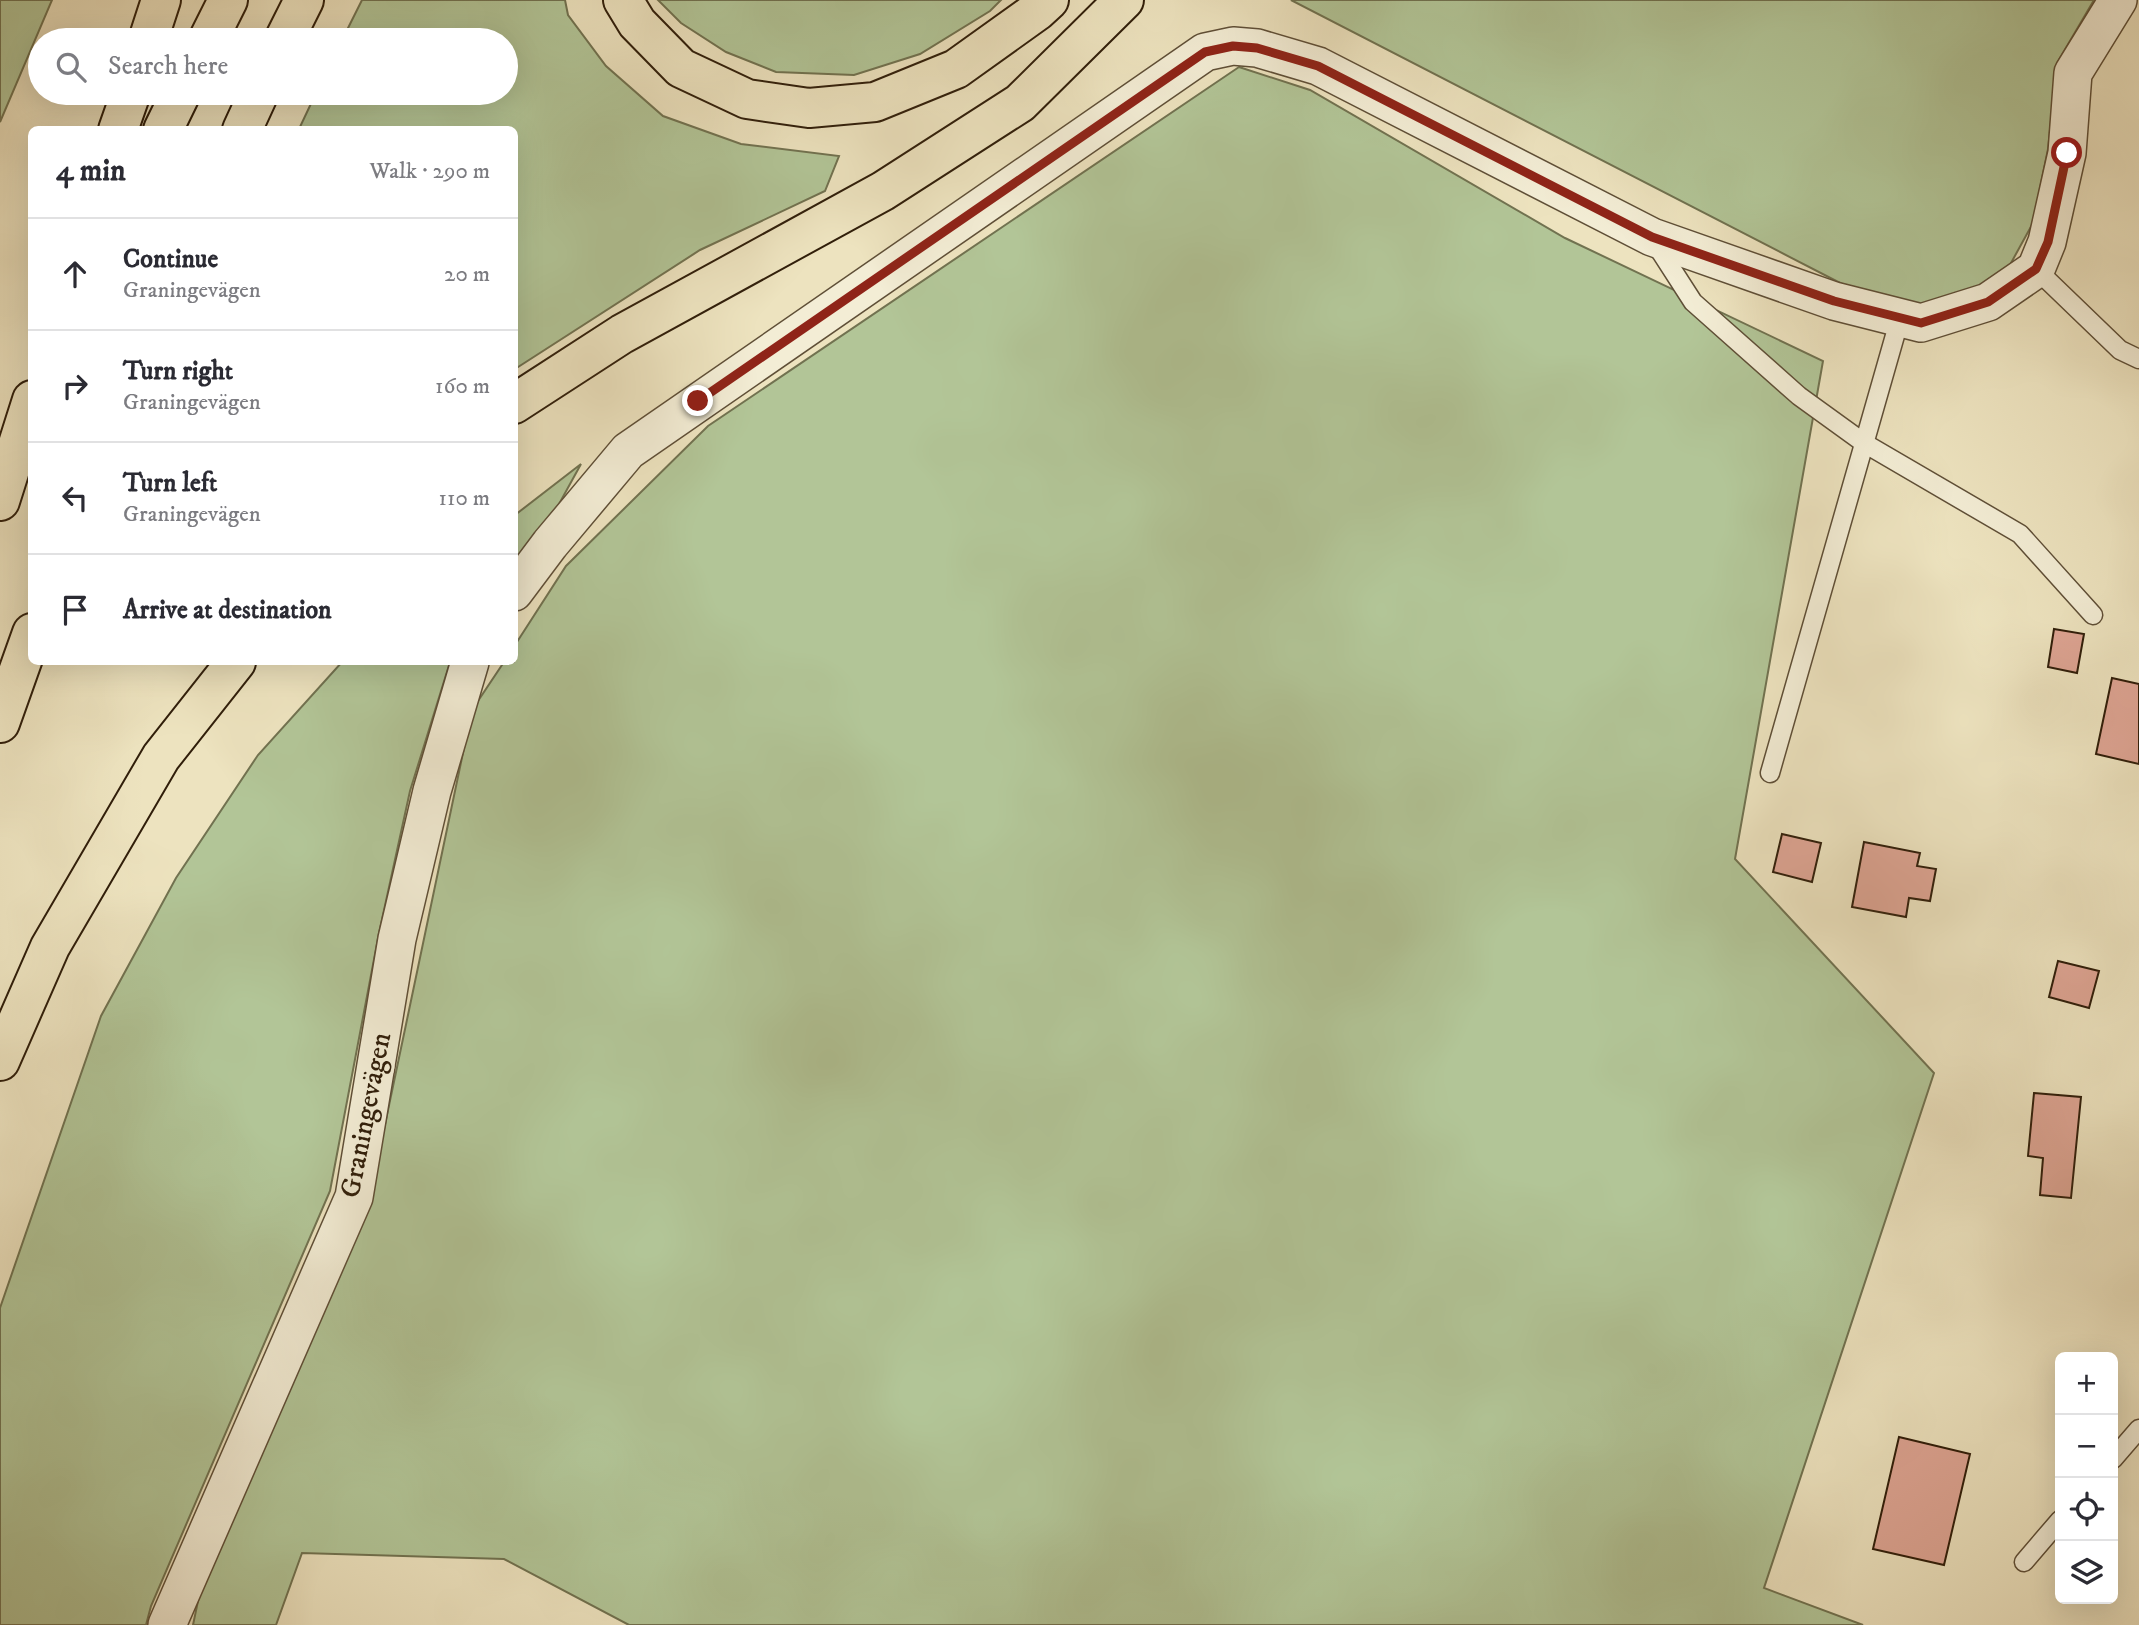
<!DOCTYPE html>
<html lang="en">
<head>
<meta charset="utf-8">
<style>
  :root { --surface:#fff; --page:#f7f7f7; --text:#2b2b33; --muted:#7c7c81; --line:#e1e1e2 }
  body { margin:0; font-family:"IM FELL DW Pica",serif; background:var(--page); color:var(--text) }
  .controls { position:absolute; right:21px; bottom:21px; display:grid; overflow:hidden; border-radius:10px; box-shadow:0 7px 28px #0002 }
  .controls button { width:63px; height:63px; display:grid; place-items:center; padding:0; border:0; border-bottom:2px solid var(--line); background:var(--surface); color:var(--text); font:35px sans-serif }
  .stop { position:absolute; width:21px; height:21px; margin:-16px; border:5px solid #8f2418; border-radius:50%; background:#fff }
  .stop.end { background:#8f2418; border-color:#fff; box-shadow:0 2px 7px #0008 }
  .list { margin:0; padding:0; list-style:none }
  h2 { display:flex; justify-content:space-between; align-items:center; height:91px; margin:0; padding:0 28px; font-size:30px }
  h2 small { font-size:23px; font-weight:400; color:var(--muted) }
  .list li { display:grid; grid-template-columns:46px 1fr auto; gap:21px; align-items:center; box-sizing:border-box; height:112px; padding:0 28px; border-top:2px solid var(--line) }
  .list b { display:block; font-size:26px; white-space:nowrap }
  .list p { margin:0; font-size:23px; white-space:nowrap; color:var(--muted) }
  .list em { font-size:23px; font-style:normal; color:var(--muted) }
  .icon { flex:none; width:38px; height:38px; fill:none; stroke:currentColor; stroke-width:2; stroke-linecap:round; stroke-linejoin:round }
  .map { position:relative; flex:none; width:2139px; height:1625px; overflow:hidden }
  .search { position:absolute; background:var(--surface); box-shadow:0 7px 28px #0002; left:28px; top:28px; width:490px; height:77px; display:flex; align-items:center; gap:18px; box-sizing:border-box; padding:0 24px; border-radius:38px; color:var(--muted); font-size:26px }
  .panel { position:absolute; background:var(--surface); box-shadow:0 7px 28px #0002; left:28px; top:126px; width:490px; height:539px; border-radius:10px }
  .map>svg:first-child { display:block }
  .green { fill:#b2c597; stroke:#717250; stroke-width:2 }
  .building { fill:#dea594; stroke:#301e0a; stroke-width:2 }
  .lines { fill:none; stroke-linecap:round; stroke-linejoin:round }
  .lane-casing { stroke:#5f4f37; stroke-width:21 }
  .street-casing { stroke:#5f4f37; stroke-width:40 }
  .highway-casing { stroke:#301e0a; stroke-width:42 }
  .lane { stroke:#f3edd5; stroke-width:18 }
  .street { stroke:#f3edd5; stroke-width:37 }
  .highway { stroke:#ede3bf; stroke-width:38 }
  .route { stroke:#8f2418; stroke-width:9 }
  .labels { text-anchor:middle; dominant-baseline:central; stroke-width:6; stroke-linejoin:round; paint-order:stroke }
  .street-label { font-size:28px; fill:#301e0a; stroke:#f3edd5 }
</style>
</head>
<body>
<div class="map">
<svg width="2139" height="1625" viewBox="0 0 2139 1625">
  <rect width="100%" height="100%" fill="#ede3bf"/>
  <filter id="stains"><feTurbulence type="fractalNoise" baseFrequency=".00286" numOctaves="4"/><feColorMatrix values="0 0 0 0 .2 0 0 0 0 .09 0 0 0 0 .02 0 0 0 .5 -.17"/></filter>
  <radialGradient id="worn" r=".72"><stop offset=".6" stop-color="#630" stop-opacity="0"/><stop offset="1" stop-color="#630" stop-opacity=".3"/></radialGradient>
  <path class="green" d="M0,0H52L0,122Z
    M362,0H565L568,15L606,66L663,116L741,144L839,156L825,191L700,250L515,369L514,130L299,129L316,93H506V40H342Z
    M658,0H1001L990,11L920,54L854,75L776,72L726,52L681,23Z
    M1291,0H2094L2057,63L2048,149L2033,223L2000,283L1912,308L1846,286Z
    M1239,67L1310,90L1565,238L1823,361L1735,859L1934,1073L1764,1588L1863,1625H629L504,1559L302,1553L276,1625H193L202,1582L366,1215L472,710L504,662H514L515,645L566,566L708,426Z
    M581,464L542,535L515,570V515Z
    M342,662H450L410,791L379,933L330,1191L151,1606L146,1625H0V1308L101,1016L176,878L258,755Z"/>
  <path class="building" d="M2054,629L2084,634L2077,673L2048,667Z
    M2112,678L2139,684V764L2096,754Z
    M1782,834L1821,843L1812,882L1773,872Z
    M1864,842L1920,853L1917,866L1936,869L1930,901L1909,898L1906,917L1852,907Z
    M2058,961L2099,971L2089,1008L2049,997Z
    M2034,1093L2081,1097L2071,1198L2040,1195L2043,1158L2028,1156Z
    M1899,1437L1970,1454L1944,1565L1873,1549Z"/>
  <g class="lines">
    <defs>
      <path id="lane" d="M1655,243L1693,302L1799,396L1864,443L2020,534L2093,615
        M2036,269L2120,350L2139,359
        M1770,773L1900,318
        M2113,1459L2139,1429
        M2024,1562L2060,1520"/>
      <path id="street" d="M514,592L550,544L628,451L1205,52L1233,46L1257,48L1318,66L1652,237L1834,301L1921,323L1988,302L2036,269L2047,242L2067,153L2073,73L2118,0
        M167,1625L354,1197L397,939L432,791L470,662"/>
      <path id="highway" d="M623,0L637,23L681,68L747,99L809,108L875,102L956,69L1037,11L1049,0
        M148,40L161,0
        M208,40L228,0
        M284,40L304,0
        M118,130L131,93
        M163,130L181,93
        M242,130L259,93
        M514,404L622,334L883,191L1020,103L1124,0
        M0,501L32,400
        M0,723L32,633
        M0,1061L50,947L161,757L236,662"/>
    </defs>
    <use href="#lane" class="lane-casing"/>
    <use href="#street" class="street-casing"/>
    <use href="#highway" class="highway-casing"/>
    <use href="#lane" class="lane"/>
    <use href="#street" class="street"/>
    <use href="#highway" class="highway"/>
  </g>
  <g class="lines">
    <path class="route" d="M698,401L1205,52L1233,46L1257,48L1318,66L1652,237L1834,301L1921,323L1988,302L2036,269L2048,242L2067,153"/>
  </g>
  <g class="labels">
    <g class="street-label">
      <text transform="translate(366 1115) rotate(-79)">Graningevägen</text>
    </g>
  </g>
  <rect width="100%" height="100%" filter="url(#stains)"/>
  <rect width="100%" height="100%" fill="url(#worn)"/>
</svg>
<div class="controls">
<button>+</button>
<button>−</button>
<button><svg class="icon" aria-label="locate" viewBox="0 0 24 24"><circle cx="12" cy="12" r="6"/><path d="M12 2v4M12 18v4M2 12h4M18 12h4"/></svg></button>
<button><svg class="icon" aria-label="layers" viewBox="0 0 24 24"><path d="M12 4l9 5-9 5-9-5zM3 14l9 5 9-5"/></svg></button>
</div>
<div class="stop" style="left:2067px;top:153px"></div>
<div class="stop end" style="left:698px;top:401px"></div>
<div class="search"><svg class="icon" aria-label="search" viewBox="0 0 24 24"><circle cx="10" cy="10" r="6"/><path d="M15 15l6 6"/></svg>Search here</div>
<section class="panel">
<h2>4 min<small>Walk · 290 m</small></h2>
<ul class="list">
<li><svg class="icon" aria-label="ahead" viewBox="0 0 24 24"><path d="M12 20V5M6 11l6-6 6 6"/></svg><div><b>Continue</b><p>Graningevägen</p></div><em>20 m</em></li>
<li><svg class="icon" aria-label="right" viewBox="0 0 24 24"><path d="M7 20v-9h11M14 6l5 5-5 5"/></svg><div><b>Turn right</b><p>Graningevägen</p></div><em>160 m</em></li>
<li><svg class="icon" aria-label="left" viewBox="0 0 24 24"><path d="M17 20v-9H6M10 6l-5 5 5 5"/></svg><div><b>Turn left</b><p>Graningevägen</p></div><em>110 m</em></li>
<li><svg class="icon" aria-label="arrive" viewBox="0 0 24 24"><path d="M6 21V4h12l-3 4 3 4H6"/></svg><div><b>Arrive at destination</b></div></li>
</ul>
</section>
</div>
</body>
</html>
